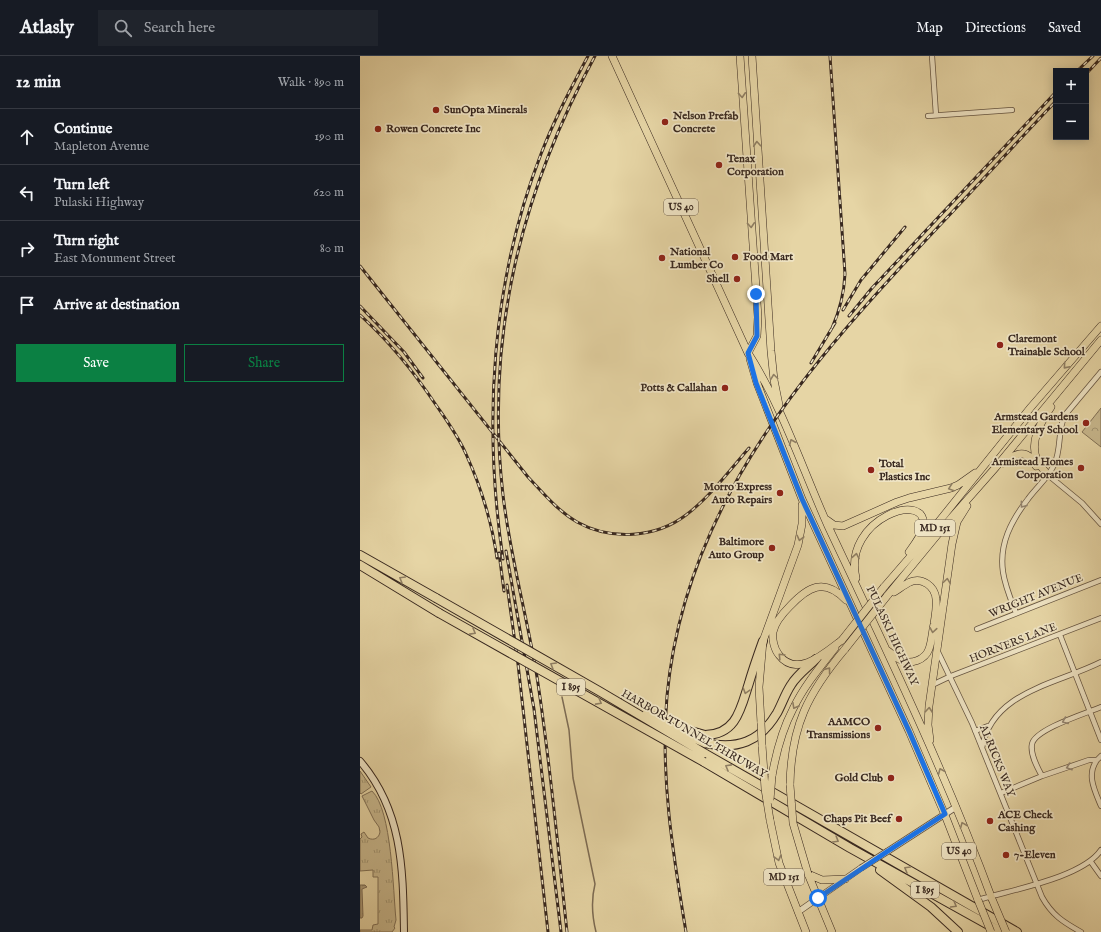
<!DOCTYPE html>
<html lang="en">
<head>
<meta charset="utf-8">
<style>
  :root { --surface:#171b24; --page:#20242c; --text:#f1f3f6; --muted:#9ea1a6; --line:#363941; --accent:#0b8043 }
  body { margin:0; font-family:"IM FELL English",serif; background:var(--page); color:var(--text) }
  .controls { position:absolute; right:12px; top:12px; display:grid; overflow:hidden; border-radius:0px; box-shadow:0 2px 10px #0003 }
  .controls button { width:36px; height:36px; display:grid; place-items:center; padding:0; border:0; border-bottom:1px solid var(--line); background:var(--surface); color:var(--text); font:20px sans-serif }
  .stop { position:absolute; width:12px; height:12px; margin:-9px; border:3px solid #1a73e8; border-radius:50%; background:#fff }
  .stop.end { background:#1a73e8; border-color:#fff; box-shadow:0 1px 4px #0008 }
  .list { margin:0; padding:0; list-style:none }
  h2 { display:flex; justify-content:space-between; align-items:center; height:52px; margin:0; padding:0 16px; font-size:17px }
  h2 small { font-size:13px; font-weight:400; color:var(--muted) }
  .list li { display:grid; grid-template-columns:26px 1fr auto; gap:12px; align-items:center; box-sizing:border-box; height:56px; padding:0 16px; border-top:1px solid var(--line) }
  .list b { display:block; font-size:15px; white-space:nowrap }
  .list p { margin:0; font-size:13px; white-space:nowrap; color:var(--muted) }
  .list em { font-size:13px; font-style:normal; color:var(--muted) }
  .actions { display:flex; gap:8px; padding:12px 16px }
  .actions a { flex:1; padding:9px 0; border:1px solid var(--accent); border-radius:0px; text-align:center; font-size:14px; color:var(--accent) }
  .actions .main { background:var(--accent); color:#fff }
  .icon { flex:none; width:22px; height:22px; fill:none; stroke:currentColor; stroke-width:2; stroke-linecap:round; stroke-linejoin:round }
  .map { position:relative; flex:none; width:741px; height:876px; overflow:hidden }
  header { display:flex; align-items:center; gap:24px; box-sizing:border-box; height:56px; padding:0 20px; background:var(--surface); border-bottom:1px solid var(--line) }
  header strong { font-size:19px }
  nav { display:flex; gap:22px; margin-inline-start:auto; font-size:14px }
  .search { width:280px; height:36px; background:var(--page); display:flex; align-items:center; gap:10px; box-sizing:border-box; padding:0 14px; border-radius:0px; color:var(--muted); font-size:15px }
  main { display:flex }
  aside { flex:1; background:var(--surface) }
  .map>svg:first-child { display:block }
  .grass { fill:url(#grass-tufts); stroke:#807056 }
  .park { fill:url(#park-crowns); stroke:#807056 }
  .water { fill:url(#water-ripples); stroke:#7d6c54 }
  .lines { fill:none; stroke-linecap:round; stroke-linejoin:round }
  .stream { stroke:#7d6c54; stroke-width:1.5 }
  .minor-casing { stroke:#645340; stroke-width:6 }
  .tertiary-casing { stroke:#645340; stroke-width:7 }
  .secondary-casing { stroke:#38281f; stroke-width:8 }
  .primary-casing { stroke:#38281f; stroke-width:8 }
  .motorway-casing { stroke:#38281f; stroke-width:10 }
  .minor { stroke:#efe4c4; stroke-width:4.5 }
  .tertiary { stroke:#efe4c4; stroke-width:5.5 }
  .secondary { stroke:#efe4c4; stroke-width:6 }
  .primary { stroke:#e6d5a5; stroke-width:7 }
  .motorway { stroke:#e6d5a5; stroke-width:8 }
  .rail-casing { stroke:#38281f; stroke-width:3 }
  .rail { stroke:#efe4c4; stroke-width:1.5; stroke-dasharray:4.5; stroke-linecap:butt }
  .tertiary-bridge-casing { stroke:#645340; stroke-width:7; stroke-linecap:butt }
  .primary-bridge-casing { stroke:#38281f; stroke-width:8; stroke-linecap:butt }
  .motorway-bridge-casing { stroke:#38281f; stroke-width:10; stroke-linecap:butt }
  .tertiary-bridge { stroke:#efe4c4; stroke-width:5.5 }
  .primary-bridge { stroke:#e6d5a5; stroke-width:7 }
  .motorway-bridge { stroke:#e6d5a5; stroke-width:8 }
  .oneway { stroke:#8f7e62 }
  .oneway2 { stroke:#948672 }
  .route { stroke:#1a73e8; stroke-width:5 }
  .poi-dot { fill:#8f2418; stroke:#efe4c4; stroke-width:1.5 }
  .labels { text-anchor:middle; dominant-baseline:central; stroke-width:3.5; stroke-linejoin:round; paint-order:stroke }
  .shield { fill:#efe4c4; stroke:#6f6050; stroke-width:1 }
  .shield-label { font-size:10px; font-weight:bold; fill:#38281f }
  .poi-label { font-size:11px; font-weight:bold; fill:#38281f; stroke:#efe4c4; text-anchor:start }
  .street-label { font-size:11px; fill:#38281f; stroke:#efe4c4 }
</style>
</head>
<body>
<header>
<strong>Atlasly</strong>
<div class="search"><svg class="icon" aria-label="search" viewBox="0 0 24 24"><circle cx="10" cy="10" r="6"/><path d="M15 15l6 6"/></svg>Search here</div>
<nav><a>Map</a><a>Directions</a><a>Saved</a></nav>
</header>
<main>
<aside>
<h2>12 min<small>Walk · 890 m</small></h2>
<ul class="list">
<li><svg class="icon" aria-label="ahead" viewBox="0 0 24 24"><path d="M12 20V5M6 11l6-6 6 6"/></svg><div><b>Continue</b><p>Mapleton Avenue</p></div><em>190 m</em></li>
<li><svg class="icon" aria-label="left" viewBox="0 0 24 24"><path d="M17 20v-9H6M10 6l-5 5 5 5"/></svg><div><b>Turn left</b><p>Pulaski Highway</p></div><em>620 m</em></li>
<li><svg class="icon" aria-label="right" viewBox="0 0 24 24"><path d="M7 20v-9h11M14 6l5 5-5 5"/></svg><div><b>Turn right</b><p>East Monument Street</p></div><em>80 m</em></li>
<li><svg class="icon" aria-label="arrive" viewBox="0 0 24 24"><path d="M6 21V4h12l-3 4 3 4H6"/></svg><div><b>Arrive at destination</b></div></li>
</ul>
<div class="actions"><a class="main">Save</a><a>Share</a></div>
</aside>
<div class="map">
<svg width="741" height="876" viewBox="0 0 741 876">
  <defs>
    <pattern id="grass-tufts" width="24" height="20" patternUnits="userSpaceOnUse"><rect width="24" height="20" fill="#c8b88e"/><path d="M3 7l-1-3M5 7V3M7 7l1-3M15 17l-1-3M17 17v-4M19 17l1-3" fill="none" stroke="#a39673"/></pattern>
    <pattern id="park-crowns" width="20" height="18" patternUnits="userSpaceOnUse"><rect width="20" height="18" fill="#c8b88e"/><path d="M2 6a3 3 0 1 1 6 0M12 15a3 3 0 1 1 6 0" fill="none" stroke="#a39673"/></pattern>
    <pattern id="water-ripples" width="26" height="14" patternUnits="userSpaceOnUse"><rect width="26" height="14" fill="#ab9a77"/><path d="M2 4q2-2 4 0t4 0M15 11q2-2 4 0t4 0" fill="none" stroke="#8c7e61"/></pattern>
  </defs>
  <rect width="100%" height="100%" fill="#e6d5a5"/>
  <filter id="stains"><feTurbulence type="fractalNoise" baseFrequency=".005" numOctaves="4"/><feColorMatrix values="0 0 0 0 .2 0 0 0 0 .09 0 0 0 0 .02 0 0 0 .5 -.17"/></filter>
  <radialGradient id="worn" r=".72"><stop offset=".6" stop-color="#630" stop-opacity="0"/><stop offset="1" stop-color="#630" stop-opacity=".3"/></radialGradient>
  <path class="grass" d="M0,715L11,731L1,738L0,737Z
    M12,735C32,754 33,835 36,864L34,871L35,872L32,876H0V874H12L13,869L18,868V821H13V814L0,815V783L2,781L1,778L4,776L8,782C14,785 19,782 20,776L19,771L14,764L2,740Z"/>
  <path class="park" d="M741,352V391L722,376Z"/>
  <path class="water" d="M0,829H5L7,831L2,833V834L3,860L2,862H0Z"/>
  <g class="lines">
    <path class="stream" d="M202,641L209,674L213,722L235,828C231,844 232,860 236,876"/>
    <defs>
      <path id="minor" d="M572,0L576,59
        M568,60L652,54
        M688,419L722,447L741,468
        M656,557C651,544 645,530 643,516C639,488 651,465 668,443C676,432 688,422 694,409C702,393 697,375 705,359L741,316
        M617,573L741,524
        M700,579L741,684
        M577,594L612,667L682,841C692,859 703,866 721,876
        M572,629L591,620L741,562
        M615,675L628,670
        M622,692C632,635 698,628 741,606
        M737,704C726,719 735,735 741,750
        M682,720C677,711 670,698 672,688C675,673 727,657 741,651
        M641,737L682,720L729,704H737L741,700
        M731,806L741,820
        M618,844C650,834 722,822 741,794"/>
      <path id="tertiary" d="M528,795L596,751
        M438,856L501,812"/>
      <path id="secondary" d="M0,705C43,755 43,814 44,876"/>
      <path id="primary" d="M252,0L388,297C422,350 442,412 468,470C526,593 585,715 632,843
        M380,0L398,261L397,280L388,297
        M392,0L411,295L414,324L419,349
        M390,303L397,327L442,443L549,675L585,759L618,844
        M643,407C650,401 662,393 671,402C673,404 674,407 676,410
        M688,419C684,414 679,409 677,404C669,385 681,366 691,351
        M467,464L474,469L483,470L537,446L549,442L591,432L598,429L615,417
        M496,522C482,462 571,432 563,472C561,480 554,489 549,496
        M524,531L556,494L671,351L741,270
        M527,540L592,461L636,411L741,284
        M482,584C466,596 437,623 419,599C414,593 412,583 413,576C415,566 423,557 430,550C448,531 464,521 486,544
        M528,595C532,598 536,602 541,604C551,609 565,604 569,593C572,585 572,576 574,568C575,560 577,552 576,543C575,530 562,521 550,526C544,529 539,533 534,536
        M401,667L399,631L403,585L438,489L442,468V449
        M570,684L568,669L569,650L592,488L597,466L607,450
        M402,689L404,717
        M412,720C416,697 422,674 433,653C444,630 460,611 475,592
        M430,729C431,670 448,637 485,593
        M410,764L419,807L446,876
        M448,818L472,876
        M448,818L462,824L485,823"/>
      <path id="motorway" d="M0,499L76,542
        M0,509L79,557
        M264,646L287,657
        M345,679C377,679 381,651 389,627C393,613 398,599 403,585
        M345,687C377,694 400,686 417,657C422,648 425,638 431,629C437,619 447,612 456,603
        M344,697L657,876
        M344,706L490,792L641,876
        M520,814L571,851L598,876"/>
    </defs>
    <use href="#minor" class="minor-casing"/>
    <use href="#tertiary" class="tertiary-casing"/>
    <use href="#secondary" class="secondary-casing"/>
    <use href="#primary" class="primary-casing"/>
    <use href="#motorway" class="motorway-casing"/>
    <use href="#minor" class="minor"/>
    <use href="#tertiary" class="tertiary"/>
    <use href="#secondary" class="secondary"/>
    <use href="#primary" class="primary"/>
    <use href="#motorway" class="motorway"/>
    <defs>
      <path id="rail" d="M470,0L485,218C484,238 480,254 472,272
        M717,15L733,0
        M726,18L741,2
        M0,210L168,421C183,437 198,455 217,466C251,485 296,482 326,459C350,441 369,415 389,392
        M0,250L44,296L63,322
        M483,254L501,224L545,171
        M0,259C29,285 54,316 76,349C87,365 98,380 106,398C121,431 132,467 137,502
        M489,260L512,232L696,36
        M451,307L475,267
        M146,495L174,653L201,876
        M139,497L144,535
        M143,503C123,367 131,227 181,98C194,64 211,32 228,0
        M147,529L158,608L188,876
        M207,876C198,791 190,705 177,621C167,560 150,500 143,439C125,282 160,138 235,0
        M326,876C313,798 300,720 307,640C325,445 452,305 580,169C619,128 657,86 696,45"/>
    </defs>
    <use href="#rail" class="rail-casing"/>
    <use href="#rail" class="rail"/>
    <defs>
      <path id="tertiary-bridge" d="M501,812L528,795"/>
      <path id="primary-bridge" d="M482,584L524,531
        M485,593L527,540
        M401,667L402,689
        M404,717L405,733L410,764
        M430,729L433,767L448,818
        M410,744L412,720
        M632,843L646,876
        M618,844L631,876"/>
      <path id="motorway-bridge" d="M76,542L239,635L344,697
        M79,557L344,706
        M287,657L316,674L345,687
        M324,673L345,679"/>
    </defs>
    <use href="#tertiary-bridge" class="tertiary-bridge-casing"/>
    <use href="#primary-bridge" class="primary-bridge-casing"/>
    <use href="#motorway-bridge" class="motorway-bridge-casing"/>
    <use href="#tertiary-bridge" class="tertiary-bridge"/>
    <use href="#primary-bridge" class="primary-bridge"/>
    <use href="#motorway-bridge" class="motorway-bridge"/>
  </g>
  <defs><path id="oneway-chevron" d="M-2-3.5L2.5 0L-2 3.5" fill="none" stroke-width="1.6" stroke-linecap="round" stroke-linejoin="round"/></defs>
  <g class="oneway">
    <use href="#oneway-chevron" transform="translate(382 39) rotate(86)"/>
    <use href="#oneway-chevron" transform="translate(397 88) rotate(-94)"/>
    <use href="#oneway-chevron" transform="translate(391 169) rotate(86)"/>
    <use href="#oneway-chevron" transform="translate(706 310) rotate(131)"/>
    <use href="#oneway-chevron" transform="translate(414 321) rotate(-97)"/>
    <use href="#oneway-chevron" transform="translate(432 386) rotate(-113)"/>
    <use href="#oneway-chevron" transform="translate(591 432) rotate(161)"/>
    <use href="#oneway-chevron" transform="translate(440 482) rotate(104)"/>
    <use href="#oneway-chevron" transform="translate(496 500) rotate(-80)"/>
    <use href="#oneway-chevron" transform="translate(42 523) rotate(-150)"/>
    <use href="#oneway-chevron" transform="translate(587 525) rotate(-82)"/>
    <use href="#oneway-chevron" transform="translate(573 574) rotate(99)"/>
    <use href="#oneway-chevron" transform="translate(113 576) rotate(29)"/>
    <use href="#oneway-chevron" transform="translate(421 600) rotate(-134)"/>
    <use href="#oneway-chevron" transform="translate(193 609) rotate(-150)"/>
    <use href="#oneway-chevron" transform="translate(468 614) rotate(-53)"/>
    <use href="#oneway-chevron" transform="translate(386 635) rotate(107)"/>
    <use href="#oneway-chevron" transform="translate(239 646) rotate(29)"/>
    <use href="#oneway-chevron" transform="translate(435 650) rotate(119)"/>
    <use href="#oneway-chevron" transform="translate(569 654) rotate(-85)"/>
    <use href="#oneway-chevron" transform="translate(368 711) rotate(-151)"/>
    <use href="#oneway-chevron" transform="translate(581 715) rotate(-113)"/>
    <use href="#oneway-chevron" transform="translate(603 769) rotate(-112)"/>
    <use href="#oneway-chevron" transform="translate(476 784) rotate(31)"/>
    <use href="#oneway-chevron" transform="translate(418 802) rotate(75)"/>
    <use href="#oneway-chevron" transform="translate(547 813) rotate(-150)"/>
    <use href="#oneway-chevron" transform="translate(594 849) rotate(30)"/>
  </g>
  <g class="oneway2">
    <use href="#oneway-chevron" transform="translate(663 449) rotate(127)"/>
    <use href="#oneway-chevron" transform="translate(705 665) rotate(158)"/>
    <use href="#oneway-chevron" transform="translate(709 711) rotate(161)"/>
  </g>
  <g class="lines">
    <path class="route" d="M396,238L397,280L388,297L396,327L442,443L549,675L585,758L528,795L458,842"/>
  </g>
  <g class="poi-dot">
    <circle cx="76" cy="54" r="4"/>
    <circle cx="305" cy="66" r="4"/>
    <circle cx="18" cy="73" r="4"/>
    <circle cx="359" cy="109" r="4"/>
    <circle cx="375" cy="201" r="4"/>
    <circle cx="302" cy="202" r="4"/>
    <circle cx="377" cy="223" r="4"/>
    <circle cx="640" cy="289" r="4"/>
    <circle cx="365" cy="332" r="4"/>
    <circle cx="726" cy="367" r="4"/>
    <circle cx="721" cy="412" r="4"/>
    <circle cx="511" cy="414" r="4"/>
    <circle cx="420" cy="437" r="4"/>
    <circle cx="412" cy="492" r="4"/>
    <circle cx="518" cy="672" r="4"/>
    <circle cx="531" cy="722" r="4"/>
    <circle cx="539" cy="763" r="4"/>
    <circle cx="630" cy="765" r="4"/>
    <circle cx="646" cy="799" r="4"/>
  </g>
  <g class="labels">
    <g class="shield">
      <rect x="304" y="143" width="34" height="16" rx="3"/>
      <rect x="555" y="464" width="40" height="16" rx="3"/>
      <rect x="197" y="623" width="28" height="16" rx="3"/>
      <rect x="582" y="787" width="34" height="16" rx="3"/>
      <rect x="404" y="813" width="40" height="16" rx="3"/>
      <rect x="551" y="826" width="28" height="16" rx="3"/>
    </g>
    <g class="shield-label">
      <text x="321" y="151">US 40</text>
      <text x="575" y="472">MD 151</text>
      <text x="211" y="631">I 895</text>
      <text x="599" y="795">US 40</text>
      <text x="424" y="821">MD 151</text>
      <text x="565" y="834">I 895</text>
    </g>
    <g class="poi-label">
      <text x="84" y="54">SunOpta Minerals</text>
      <text x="313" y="60">Nelson Prefab<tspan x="313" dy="13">Concrete</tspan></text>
      <text x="26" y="73">Rowen Concrete Inc</text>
      <text x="367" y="103">Tenax<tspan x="367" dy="13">Corporation</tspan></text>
      <text x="310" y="196">National<tspan x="310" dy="13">Lumber Co</tspan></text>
      <text x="383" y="201">Food Mart</text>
      <text x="369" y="223" text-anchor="end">Shell</text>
      <text x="648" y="283">Claremont<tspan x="648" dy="13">Trainable School</tspan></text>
      <text x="357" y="332" text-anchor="end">Potts &amp; Callahan</text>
      <text x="718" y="361" text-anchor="end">Armstead Gardens<tspan x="718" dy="13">Elementary School</tspan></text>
      <text x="713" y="406" text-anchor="end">Armistead Homes<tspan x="713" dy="13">Corporation</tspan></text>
      <text x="519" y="408">Total<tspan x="519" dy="13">Plastics Inc</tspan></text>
      <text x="412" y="431" text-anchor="end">Morro Express<tspan x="412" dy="13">Auto Repairs</tspan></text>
      <text x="404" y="486" text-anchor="end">Baltimore<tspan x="404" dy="13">Auto Group</tspan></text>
      <text x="510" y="666" text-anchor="end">AAMCO<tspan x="510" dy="13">Transmissions</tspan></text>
      <text x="523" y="722" text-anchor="end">Gold Club</text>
      <text x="638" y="759">ACE Check<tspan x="638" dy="13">Cashing</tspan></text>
      <text x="531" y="763" text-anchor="end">Chaps Pit Beef</text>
      <text x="654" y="799">7-Eleven</text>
    </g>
    <g class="street-label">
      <text transform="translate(676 540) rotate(-22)">WRIGHT AVENUE</text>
      <text transform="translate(532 580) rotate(65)">PULASKI HIGHWAY</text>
      <text transform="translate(653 587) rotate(-21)">HORNERS LANE</text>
      <text transform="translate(334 678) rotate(30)">HARBOR TUNNEL THRUWAY</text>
      <text transform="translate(637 705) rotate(68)">ALRICKS WAY</text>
    </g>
  </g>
  <rect width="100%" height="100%" filter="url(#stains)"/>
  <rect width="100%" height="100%" fill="url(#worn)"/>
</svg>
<div class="controls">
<button>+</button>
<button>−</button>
</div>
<div class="stop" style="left:458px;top:842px"></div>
<div class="stop end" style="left:396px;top:238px"></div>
</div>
</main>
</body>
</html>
